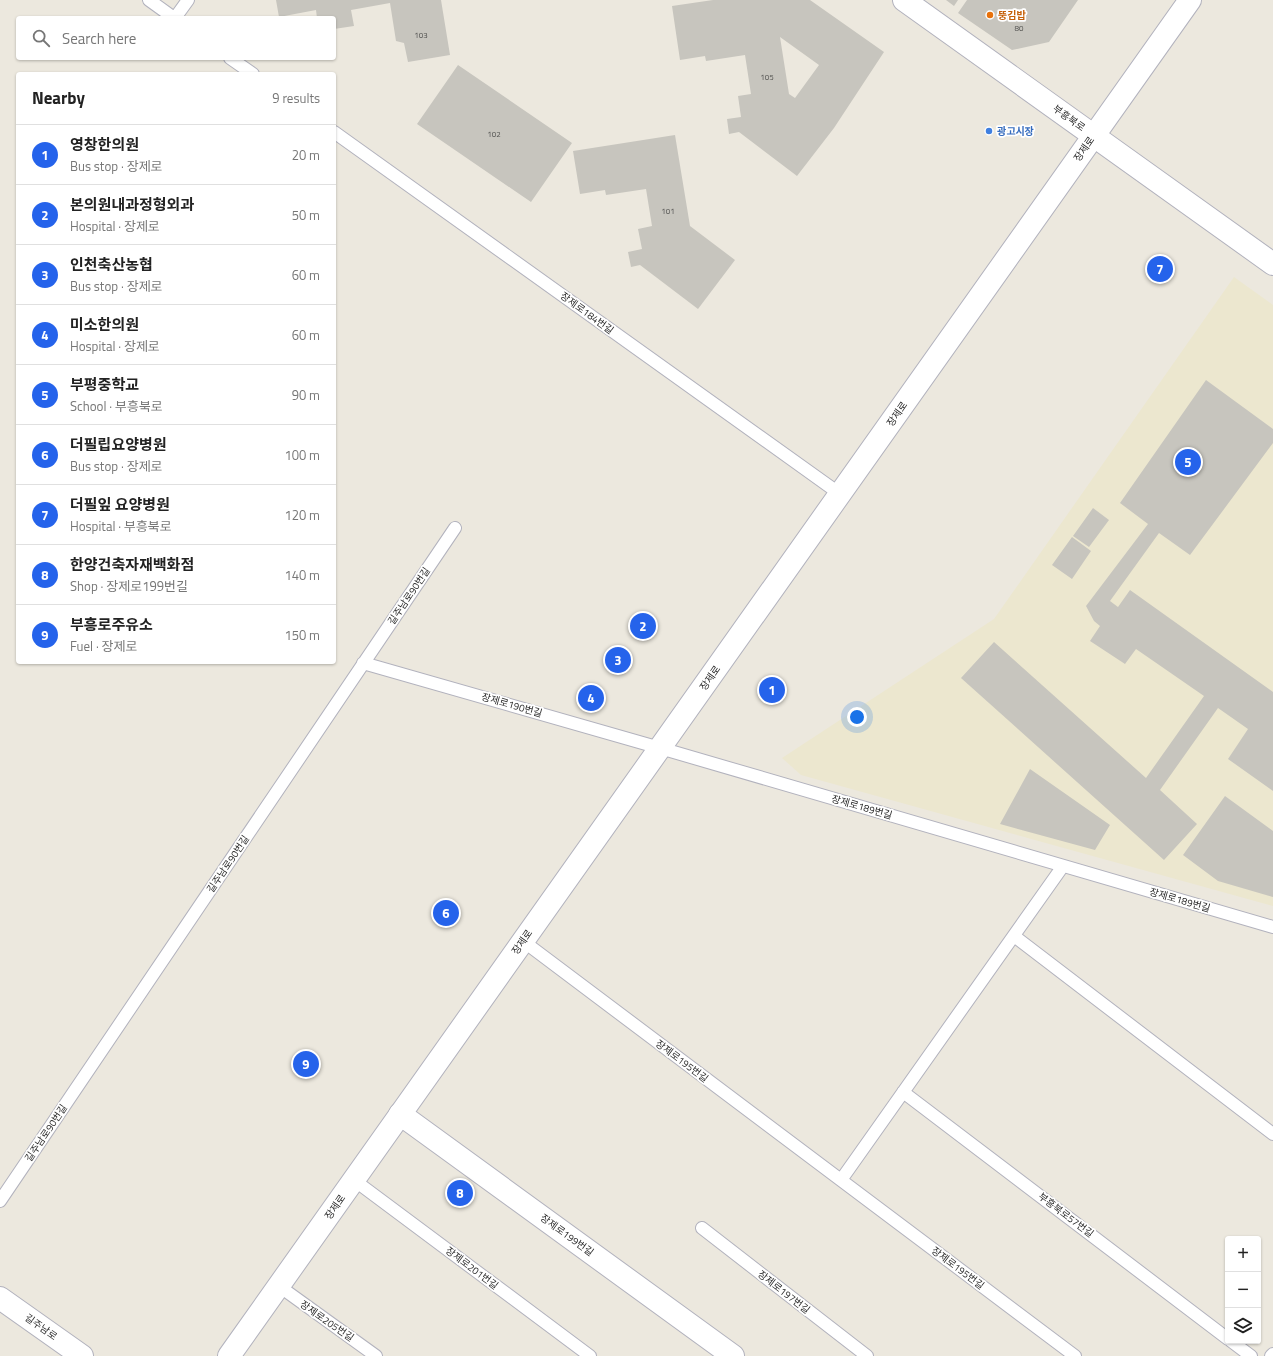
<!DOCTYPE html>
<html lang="en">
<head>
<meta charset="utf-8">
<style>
  :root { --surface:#fff; --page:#f6f6f6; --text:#222; --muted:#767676; --line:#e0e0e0; --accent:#2563eb }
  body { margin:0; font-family:"Titillium Web","Noto Sans KR",sans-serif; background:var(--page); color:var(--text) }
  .controls { position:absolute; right:12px; bottom:12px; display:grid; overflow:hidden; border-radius:4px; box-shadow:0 1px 3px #0004 }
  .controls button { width:36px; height:36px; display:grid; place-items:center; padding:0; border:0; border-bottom:1px solid var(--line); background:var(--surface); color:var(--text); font:20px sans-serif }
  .you { position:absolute; left:857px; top:717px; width:14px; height:14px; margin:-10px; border:3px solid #fff; border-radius:50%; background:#1a73e8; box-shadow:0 0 0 6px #1a73e833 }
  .badge { display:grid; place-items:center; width:26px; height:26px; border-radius:50%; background:var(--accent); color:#fff; font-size:13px; font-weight:700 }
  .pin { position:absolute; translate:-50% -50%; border:2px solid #fff; box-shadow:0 1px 4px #0006 }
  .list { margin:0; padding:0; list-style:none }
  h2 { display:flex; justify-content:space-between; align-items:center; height:52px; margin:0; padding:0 16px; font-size:17px }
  h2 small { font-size:13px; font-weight:400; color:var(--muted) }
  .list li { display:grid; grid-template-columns:26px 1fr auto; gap:12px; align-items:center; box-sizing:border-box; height:60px; padding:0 16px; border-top:1px solid var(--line) }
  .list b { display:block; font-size:15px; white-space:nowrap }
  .list p { margin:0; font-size:13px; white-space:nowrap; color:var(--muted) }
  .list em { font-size:13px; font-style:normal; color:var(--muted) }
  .icon { flex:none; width:22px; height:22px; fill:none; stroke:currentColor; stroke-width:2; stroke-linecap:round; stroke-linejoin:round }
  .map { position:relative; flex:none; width:1273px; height:1356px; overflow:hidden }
  .search { position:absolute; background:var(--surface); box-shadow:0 1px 3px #0004; left:16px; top:16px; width:320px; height:44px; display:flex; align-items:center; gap:10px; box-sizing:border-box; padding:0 14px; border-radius:4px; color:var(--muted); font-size:15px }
  .panel { position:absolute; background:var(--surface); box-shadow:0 1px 3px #0004; left:16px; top:72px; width:320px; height:592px; border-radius:4px }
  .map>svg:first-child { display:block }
  .education { fill:#ece7cf }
  .building { fill:#c7c5be; fill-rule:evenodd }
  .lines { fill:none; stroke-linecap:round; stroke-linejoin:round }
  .service-casing { stroke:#b2b2bd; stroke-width:14 }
  .minor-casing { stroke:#b2b2bd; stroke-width:24 }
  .tertiary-casing { stroke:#b2b2bd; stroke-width:24 }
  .secondary-casing { stroke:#b2b2bd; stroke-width:24 }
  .service { stroke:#fff; stroke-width:12 }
  .minor { stroke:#fff; stroke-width:22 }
  .tertiary { stroke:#fff; stroke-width:22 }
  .secondary { stroke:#fff; stroke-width:22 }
  .food-dot { fill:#e8710a; stroke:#fff; stroke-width:1.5 }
  .shop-dot { fill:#3f7fe0; stroke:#fff; stroke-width:1.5 }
  .labels { text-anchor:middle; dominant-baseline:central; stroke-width:3.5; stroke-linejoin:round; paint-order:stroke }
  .number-label { font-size:8px; fill:#525250 }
  .food-label { font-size:10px; font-weight:bold; fill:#c56008; stroke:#fff; text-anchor:start }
  .street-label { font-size:10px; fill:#2b2b2b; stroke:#fff }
  .shop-label { font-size:10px; font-weight:bold; fill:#366cbe; stroke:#fff; text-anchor:start }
</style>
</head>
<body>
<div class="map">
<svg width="1273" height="1356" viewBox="0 0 1273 1356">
  <rect width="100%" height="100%" fill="#ece8de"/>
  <path class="education" d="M1234,277L1273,305V906L801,775L782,758L994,619Z"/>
  <path class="building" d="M276,0H441L450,55L408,62L404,43L396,41L390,3L351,10L354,26L334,29V18H317L316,10L279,17Z
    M713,0H810L884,52L834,128L797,176L739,132L729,134L727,119L741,117L738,96L751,94L745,55L706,61L705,56L680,60L672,6ZM780,37L819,65L795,98L789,94Z
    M946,0H958L954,6Z
    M967,0H1078L1049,42L1012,50L958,13Z
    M458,65L572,143L531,202L417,124Z
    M675,135L690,226L735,260L698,309L640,265L631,267L628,252L642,249L638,229L652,226L646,189L606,195L605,190L580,194L573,151Z
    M1206,380L1273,429V443L1190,555L1159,533L1110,601L1118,607L1130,590L1273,692V791L1228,759L1248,729L1218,708L1160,790L1197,824L1164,860L961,678L994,642L1146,778L1204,696L1136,649L1125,664L1090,641L1100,626L1094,621L1086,606L1148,524L1120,503Z
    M1093,508L1109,520L1089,547L1073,536Z
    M1072,537L1091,551L1072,579L1052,565Z
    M1030,769L1110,825L1095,850L1000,824Z
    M1225,796L1273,831V897L1218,881L1183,855Z"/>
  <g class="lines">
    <defs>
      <path id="service" d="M149,0L174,18
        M175,18L188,0
        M230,58L253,74
        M334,132L840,494
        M363,663L660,748L1273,927
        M1014,936L1273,1134
        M523,941L1075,1356
        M903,1092L1228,1339
        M354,1180L590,1356
        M841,1180L1063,866
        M0,1201L455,528
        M702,1228L867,1356
        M279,1286L376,1356
        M1231,1341L1251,1356
        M1271,1356L1273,1354"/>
      <path id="minor" d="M400,1114L733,1356"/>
      <path id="tertiary" d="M904,0L1273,264
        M0,1298L82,1356"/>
      <path id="secondary" d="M229,1356L1190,0"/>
    </defs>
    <use href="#service" class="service-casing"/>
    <use href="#minor" class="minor-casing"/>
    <use href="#tertiary" class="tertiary-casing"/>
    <use href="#secondary" class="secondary-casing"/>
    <use href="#service" class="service"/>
    <use href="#minor" class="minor"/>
    <use href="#tertiary" class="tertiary"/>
    <use href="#secondary" class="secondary"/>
  </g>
  <circle class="food-dot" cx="990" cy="15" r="4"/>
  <circle class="shop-dot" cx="989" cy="131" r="4"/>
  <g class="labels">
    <g class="number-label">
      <text x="1019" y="28">80</text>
      <text x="421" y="35">103</text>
      <text x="767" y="77">105</text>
      <text x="494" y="134">102</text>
      <text x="668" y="211">101</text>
    </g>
    <g class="food-label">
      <text x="998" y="15">뚱김밥</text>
    </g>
    <g class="street-label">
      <text transform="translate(1069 118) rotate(36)">부흥북로</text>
      <text transform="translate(1084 149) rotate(-55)">장제로</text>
      <text transform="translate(587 313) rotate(36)">장제로184번길</text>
      <text transform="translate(897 414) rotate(-55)">장제로</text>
      <text transform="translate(409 596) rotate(-56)">길주남로90번길</text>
      <text transform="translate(710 678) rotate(-55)">장제로</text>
      <text transform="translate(512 705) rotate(16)">장제로190번길</text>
      <text transform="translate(862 807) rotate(16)">장제로189번길</text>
      <text transform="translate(228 864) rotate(-56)">길주남로90번길</text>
      <text transform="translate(1180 900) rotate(16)">장제로189번길</text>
      <text transform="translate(522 942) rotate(-55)">장제로</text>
      <text transform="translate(682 1061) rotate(37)">장제로195번길</text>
      <text transform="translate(46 1133) rotate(-56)">길주남로90번길</text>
      <text transform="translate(335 1207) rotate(-55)">장제로</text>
      <text transform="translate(1066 1215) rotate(37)">부흥북로57번길</text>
      <text transform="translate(567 1235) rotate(36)">장제로199번길</text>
      <text transform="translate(472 1268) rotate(37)">장제로201번길</text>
      <text transform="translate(958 1268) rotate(37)">장제로195번길</text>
      <text transform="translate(784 1292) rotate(38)">장제로197번길</text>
      <text transform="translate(327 1321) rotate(35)">장제로205번길</text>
      <text transform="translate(41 1327) rotate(35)">길주남로</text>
    </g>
    <g class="shop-label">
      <text x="997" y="131">광고시장</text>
    </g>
  </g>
</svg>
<div class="controls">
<button>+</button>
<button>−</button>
<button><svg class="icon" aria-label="layers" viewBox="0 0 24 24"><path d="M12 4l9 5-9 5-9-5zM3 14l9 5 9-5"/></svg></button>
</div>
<div class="you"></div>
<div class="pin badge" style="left:772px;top:690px">1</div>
<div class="pin badge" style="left:643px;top:626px">2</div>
<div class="pin badge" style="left:618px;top:660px">3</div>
<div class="pin badge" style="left:591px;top:698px">4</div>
<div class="pin badge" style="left:1188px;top:462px">5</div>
<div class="pin badge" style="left:446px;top:913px">6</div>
<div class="pin badge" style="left:1160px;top:269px">7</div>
<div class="pin badge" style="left:460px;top:1193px">8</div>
<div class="pin badge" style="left:306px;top:1064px">9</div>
<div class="search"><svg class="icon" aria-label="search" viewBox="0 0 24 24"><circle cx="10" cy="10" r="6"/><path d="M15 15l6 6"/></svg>Search here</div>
<section class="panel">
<h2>Nearby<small>9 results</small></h2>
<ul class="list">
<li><span class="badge">1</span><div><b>영창한의원</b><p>Bus stop · 장제로</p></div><em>20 m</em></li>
<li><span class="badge">2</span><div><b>본의원내과정형외과</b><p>Hospital · 장제로</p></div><em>50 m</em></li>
<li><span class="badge">3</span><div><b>인천축산농협</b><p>Bus stop · 장제로</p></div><em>60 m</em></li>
<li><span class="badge">4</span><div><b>미소한의원</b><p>Hospital · 장제로</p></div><em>60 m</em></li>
<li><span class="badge">5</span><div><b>부평중학교</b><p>School · 부흥북로</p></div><em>90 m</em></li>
<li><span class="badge">6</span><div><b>더필립요양병원</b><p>Bus stop · 장제로</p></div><em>100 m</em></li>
<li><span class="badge">7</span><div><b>더필잎 요양병원</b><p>Hospital · 부흥북로</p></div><em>120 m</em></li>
<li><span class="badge">8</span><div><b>한양건축자재백화점</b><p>Shop · 장제로199번길</p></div><em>140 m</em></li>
<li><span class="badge">9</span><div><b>부흥로주유소</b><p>Fuel · 장제로</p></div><em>150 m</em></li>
</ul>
</section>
</div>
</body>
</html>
